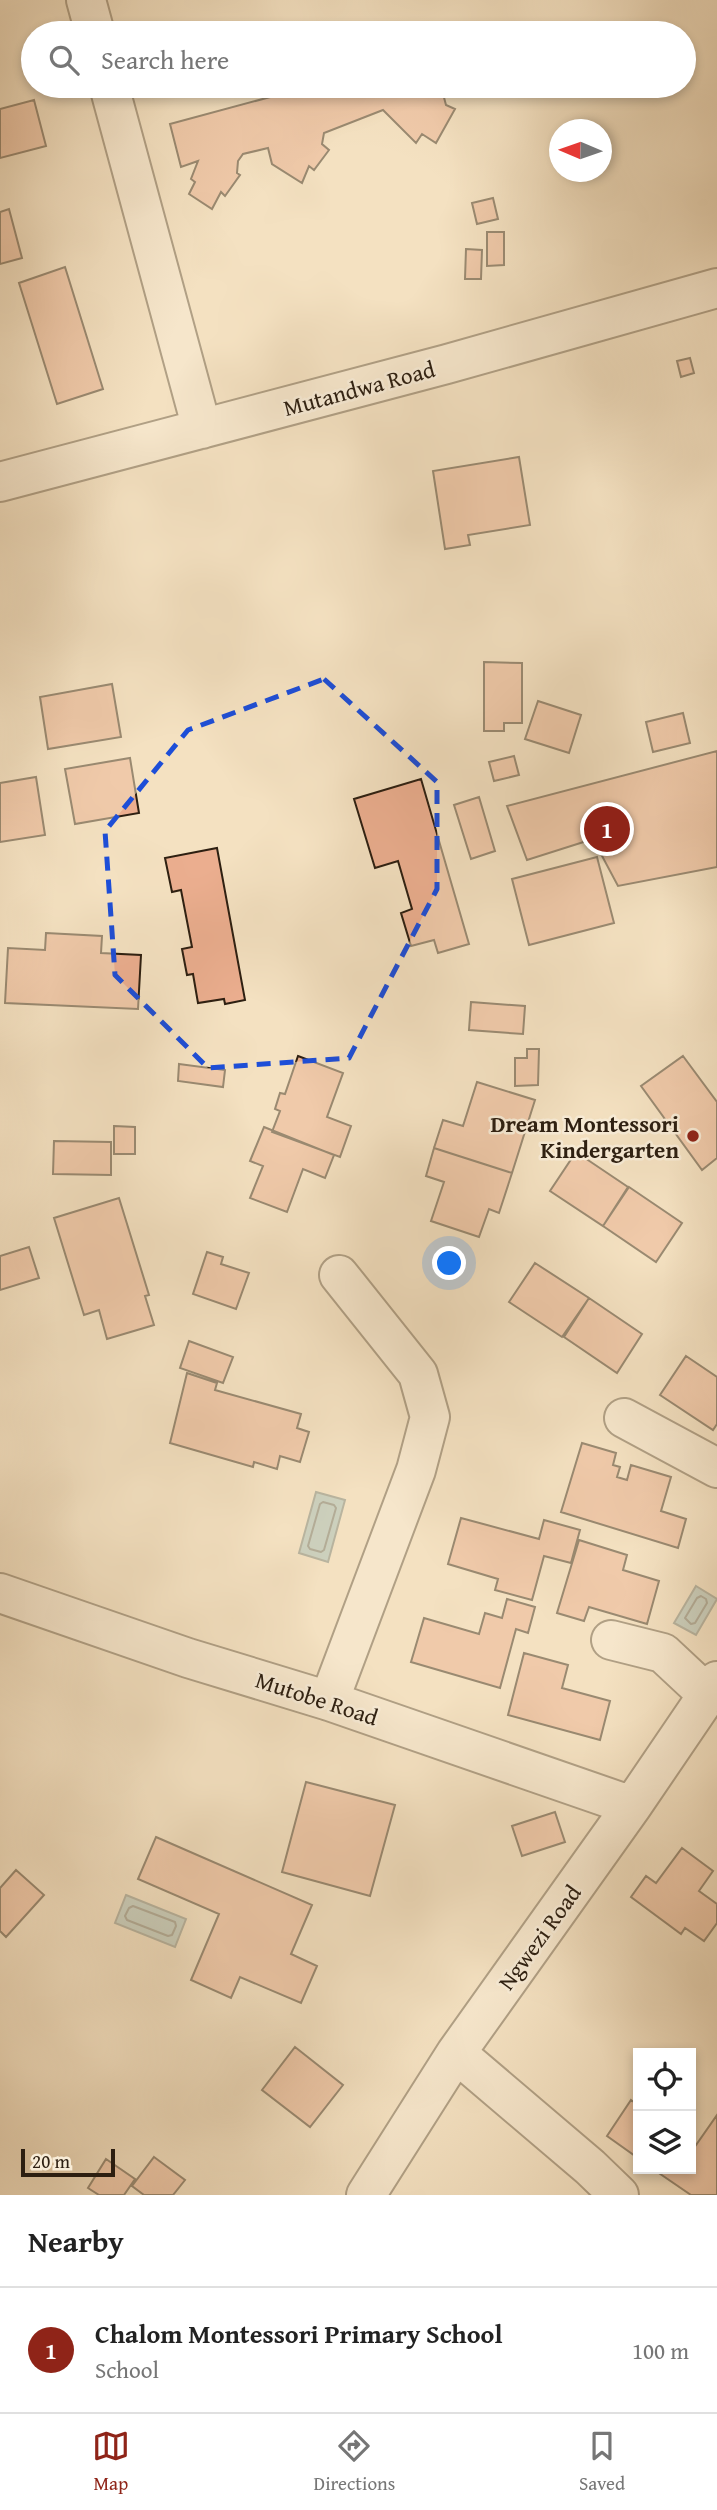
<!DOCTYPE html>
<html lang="en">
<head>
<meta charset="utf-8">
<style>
  :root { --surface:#fff; --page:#f2f2f2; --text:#222; --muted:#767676; --line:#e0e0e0; --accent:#8f2418 }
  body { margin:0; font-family:"Gentium Book Plus",serif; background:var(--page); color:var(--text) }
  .controls { position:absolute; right:21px; bottom:21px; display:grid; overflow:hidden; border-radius:0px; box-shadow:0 4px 10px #0003 }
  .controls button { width:63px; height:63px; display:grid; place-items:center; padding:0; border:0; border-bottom:2px solid var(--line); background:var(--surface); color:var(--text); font:35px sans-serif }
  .compass { position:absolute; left:549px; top:119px; width:63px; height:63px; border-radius:50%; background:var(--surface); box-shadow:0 4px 10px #0003; rotate:272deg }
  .scale { position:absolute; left:21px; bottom:18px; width:94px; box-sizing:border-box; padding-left:7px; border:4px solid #2d1f11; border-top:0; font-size:19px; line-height:24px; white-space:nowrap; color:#2d1f11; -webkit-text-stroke:5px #f8ecd7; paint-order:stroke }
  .you { position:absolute; left:450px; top:1264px; width:24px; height:24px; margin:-18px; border:5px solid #fff; border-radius:50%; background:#1a73e8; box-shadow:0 0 0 10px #1a73e833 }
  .badge { display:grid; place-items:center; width:46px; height:46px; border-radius:50%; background:var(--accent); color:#fff; font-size:23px; font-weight:700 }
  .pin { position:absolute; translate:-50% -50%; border:4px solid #fff; box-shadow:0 2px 7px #0006 }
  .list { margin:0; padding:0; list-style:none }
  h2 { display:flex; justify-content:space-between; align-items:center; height:91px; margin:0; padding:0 28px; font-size:30px }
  h2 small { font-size:23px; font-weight:400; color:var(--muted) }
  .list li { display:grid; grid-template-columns:46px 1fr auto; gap:21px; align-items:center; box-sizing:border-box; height:126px; padding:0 28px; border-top:2px solid var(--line) }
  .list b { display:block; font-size:26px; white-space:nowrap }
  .list p { margin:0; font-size:23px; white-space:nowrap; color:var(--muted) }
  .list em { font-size:23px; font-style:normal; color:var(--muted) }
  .icon { flex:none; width:38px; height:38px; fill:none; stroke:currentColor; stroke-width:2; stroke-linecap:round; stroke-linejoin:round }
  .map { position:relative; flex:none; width:717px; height:2195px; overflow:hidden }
  .search { position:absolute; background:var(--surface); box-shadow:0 4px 10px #0003; left:21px; right:21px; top:21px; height:77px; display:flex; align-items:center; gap:18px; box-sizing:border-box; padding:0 24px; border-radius:38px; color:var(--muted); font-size:26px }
  .sheet { height:217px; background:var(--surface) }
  nav { display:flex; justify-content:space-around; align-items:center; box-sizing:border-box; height:98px; border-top:2px solid var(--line); background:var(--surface); font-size:19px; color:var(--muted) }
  nav a { display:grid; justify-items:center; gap:4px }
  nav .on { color:var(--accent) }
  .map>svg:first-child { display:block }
  .water { fill:#9ebcba; stroke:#717d76; stroke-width:2 }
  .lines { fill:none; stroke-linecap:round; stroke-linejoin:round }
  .shore { stroke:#666e66; stroke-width:2 }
  .building { fill:#ebae8f; stroke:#2d1f11; stroke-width:2 }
  .minor-casing { stroke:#5f503d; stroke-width:42 }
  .minor { stroke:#f8ecd7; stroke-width:38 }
  .marked { fill:none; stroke:#1d4ed8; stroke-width:5; stroke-dasharray:14 9; stroke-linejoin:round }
  .poi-dot { fill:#8f2418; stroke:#f8ecd7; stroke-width:2.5 }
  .labels { text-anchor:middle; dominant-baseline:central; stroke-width:5; stroke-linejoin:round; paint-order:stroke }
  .street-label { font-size:23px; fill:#2d1f11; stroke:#f8ecd7 }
  .poi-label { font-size:23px; font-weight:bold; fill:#2d1f11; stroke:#f8ecd7; text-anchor:end }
</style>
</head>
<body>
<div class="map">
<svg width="717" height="2195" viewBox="0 0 717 2195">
  <rect width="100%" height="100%" fill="#f4e1c1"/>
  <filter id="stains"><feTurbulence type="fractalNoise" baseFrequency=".00286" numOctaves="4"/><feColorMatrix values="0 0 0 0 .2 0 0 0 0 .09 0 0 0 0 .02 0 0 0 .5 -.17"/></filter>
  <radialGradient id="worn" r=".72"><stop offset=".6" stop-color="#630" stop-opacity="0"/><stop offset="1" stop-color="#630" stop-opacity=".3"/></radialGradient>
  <path class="water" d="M316,1492L345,1500L328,1562L299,1553Z
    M696,1586L717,1599L696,1635L674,1623Z
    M126,1895L186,1919L175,1947L115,1923Z"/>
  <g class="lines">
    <path class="shore" d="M323,1502L334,1505L336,1508L324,1550L321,1552L310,1549L308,1546L320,1504Z
      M701,1596L706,1599L707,1603L695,1623L691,1624L685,1618L697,1598Z
      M133,1906L175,1922L176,1926L172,1935L168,1936L127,1920L125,1916L129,1908Z"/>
  </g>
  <path class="building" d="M311,86H441L446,105L455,109L436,143L422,134L416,143L383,110L324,133L322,144L329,150L314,170L309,166L302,183L272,164L268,148L243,154L238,161L237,173L240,175L225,196L221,192L212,209L189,194L195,182L191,179L198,161L181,167L170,124Z
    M34,100L46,146L0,158V109Z
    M493,198L498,219L477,224L472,203Z
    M9,209L22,258L0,264V212Z
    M487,232H504V265L487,266Z
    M466,249L482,250L481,279H465Z
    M65,267L103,389L57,404L19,283Z
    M690,358L694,373L681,377L677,361Z
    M519,457L530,525L468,535L470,545L445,549L433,471Z
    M484,662L522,663V723H504V731H484Z
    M112,684L121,737L48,749L40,697Z
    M538,701L581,715L569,753L525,739Z
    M683,713L690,743L653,752L646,722Z
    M717,751V867L618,886L593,839L527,860L507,806Z
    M514,756L519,775L494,781L489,762Z
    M130,758L139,813L75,824L65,769Z
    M36,777L45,835L0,842V783Z
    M421,779L469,944L438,953L434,940L411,946L401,913L412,909L398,861L375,868L354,799Z
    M479,797L495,851L471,859L454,805Z
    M217,848L245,1000L225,1004L224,999L198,1003L193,974L187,975L182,949L192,947L181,890L172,892L165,858Z
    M597,857L614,923L529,945L512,879Z
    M46,933L102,936L101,953L141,955L138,1009L5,1003L8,948L45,950Z
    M471,1002L525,1006L523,1034L469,1030Z
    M527,1049H539L538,1085L515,1086V1058H527Z
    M298,1056L343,1073L327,1117L351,1126L340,1157L272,1132L280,1111L275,1109L280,1093L285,1094Z
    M683,1056L717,1102V1158L702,1170L641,1086Z
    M179,1064L225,1070L223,1087L178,1081Z
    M477,1082L535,1100L512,1173L434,1148L443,1120L463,1126Z
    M114,1126L135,1127V1154H114Z
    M264,1127L334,1155L325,1178L303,1169L287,1212L250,1198L263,1166L250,1161Z
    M54,1141L111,1142V1175L53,1174Z
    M434,1148L512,1173L499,1213L489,1209L479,1237L431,1221L444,1182L426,1176Z
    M576,1152L628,1187L603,1226L550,1191Z
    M629,1187L682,1223L656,1262L603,1226Z
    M119,1198L149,1295L145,1296L154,1325L107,1339L99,1310L84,1315L54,1218Z
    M29,1247L39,1278L0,1290V1256Z
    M207,1252L223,1257L221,1264L249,1273L236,1309L193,1294Z
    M535,1263L589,1298L562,1337L509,1302Z
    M589,1298L642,1334L617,1373L564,1337Z
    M189,1341L233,1357L223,1383L180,1368Z
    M686,1356L717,1377V1424L713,1430L660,1395Z
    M187,1373L217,1383L215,1390L301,1414L297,1428L309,1432L300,1462L280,1456L277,1469L254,1462L253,1467L170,1443Z
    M582,1443L616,1453L613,1465L620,1467L617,1477L627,1480L631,1465L671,1477L661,1511L686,1519L678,1548L561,1512Z
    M461,1518L539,1539L544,1520L580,1530L571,1563L544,1556L532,1600L495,1590L498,1579L448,1564Z
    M579,1540L627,1555L623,1570L659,1581L647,1624L589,1607L584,1621L557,1613Z
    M507,1599L535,1607L528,1633L516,1629L500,1688L411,1662L424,1618L479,1634L485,1613L502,1618Z
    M524,1653L568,1665L562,1688L610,1701L600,1740L508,1715Z
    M306,1782L395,1805L370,1896L282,1872Z
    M555,1812L565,1842L522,1856L512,1826Z
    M156,1837L312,1905L291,1954L317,1966L301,2003L240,1977L231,1998L191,1980L219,1914L138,1879Z
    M682,1848L713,1871L699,1891L717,1904V1923L704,1941L685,1928L681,1934L631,1897L646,1876L656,1883Z
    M16,1870L44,1895L6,1937L0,1931V1888Z
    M295,2047L343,2085L310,2127L262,2090Z
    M631,2100L638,2105V2158L607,2136Z
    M717,2115V2195H691L653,2169H691V2141L696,2145Z
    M154,2157L185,2180L173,2195H144L132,2186Z
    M106,2159L135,2179L124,2195H99L88,2188Z"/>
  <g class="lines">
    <defs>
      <path id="minor" d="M86,0L95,33
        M109,86L202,429
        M0,482L447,364L717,288
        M624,1418L717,1468
        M0,1593L188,1658L329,1701L632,1806
        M611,1640L663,1653L708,1695
        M329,1701L416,1470L430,1417L418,1374L339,1275
        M456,2053L590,2167L619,2195
        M366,2195L456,2053L632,1806L717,1681"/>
    </defs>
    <use href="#minor" class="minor-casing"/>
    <use href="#minor" class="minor"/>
  </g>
  <path d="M0 0H717V2195H0ZM324,679L437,782V889L349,1058L208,1068L115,975L105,831L188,730Z" fill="#f4e1c1" fill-opacity=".55" fill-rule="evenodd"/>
  <path class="marked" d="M324,679L437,782V889L349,1058L208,1068L115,975L105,831L188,730Z"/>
  <circle class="poi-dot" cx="693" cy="1136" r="7"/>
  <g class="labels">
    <g class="street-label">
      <text transform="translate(359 388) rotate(-15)">Mutandwa Road</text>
      <text transform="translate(317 1698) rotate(18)">Mutobe Road</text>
      <text transform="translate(539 1937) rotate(-54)">Ngwezi Road</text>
    </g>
    <g class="poi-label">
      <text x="679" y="1123">Dream Montessori<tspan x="679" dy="26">Kindergarten</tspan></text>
    </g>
  </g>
  <rect width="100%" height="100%" filter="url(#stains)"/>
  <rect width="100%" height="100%" fill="url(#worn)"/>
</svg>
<div class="controls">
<button><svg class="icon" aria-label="locate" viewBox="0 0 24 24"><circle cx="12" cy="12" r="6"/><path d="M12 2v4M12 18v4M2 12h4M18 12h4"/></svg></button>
<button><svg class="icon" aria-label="layers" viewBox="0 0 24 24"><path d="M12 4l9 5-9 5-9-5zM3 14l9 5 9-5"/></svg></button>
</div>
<svg class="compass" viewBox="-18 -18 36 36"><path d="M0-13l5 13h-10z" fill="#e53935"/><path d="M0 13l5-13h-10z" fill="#767676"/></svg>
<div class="scale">20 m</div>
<div class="you"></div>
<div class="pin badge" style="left:607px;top:829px">1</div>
<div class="search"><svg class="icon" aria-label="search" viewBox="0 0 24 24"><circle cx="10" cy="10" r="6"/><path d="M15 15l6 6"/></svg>Search here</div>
</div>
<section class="sheet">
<h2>Nearby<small></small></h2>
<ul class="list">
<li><span class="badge">1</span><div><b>Chalom Montessori Primary School</b><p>School</p></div><em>100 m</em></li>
</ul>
</section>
<nav>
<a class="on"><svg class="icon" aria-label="map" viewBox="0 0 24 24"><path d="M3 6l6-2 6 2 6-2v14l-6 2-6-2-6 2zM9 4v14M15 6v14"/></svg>Map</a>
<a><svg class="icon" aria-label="directions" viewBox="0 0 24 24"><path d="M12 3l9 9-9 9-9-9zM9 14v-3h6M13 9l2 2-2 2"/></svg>Directions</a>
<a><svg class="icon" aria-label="saved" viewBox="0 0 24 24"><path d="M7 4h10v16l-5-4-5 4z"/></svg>Saved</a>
</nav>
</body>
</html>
